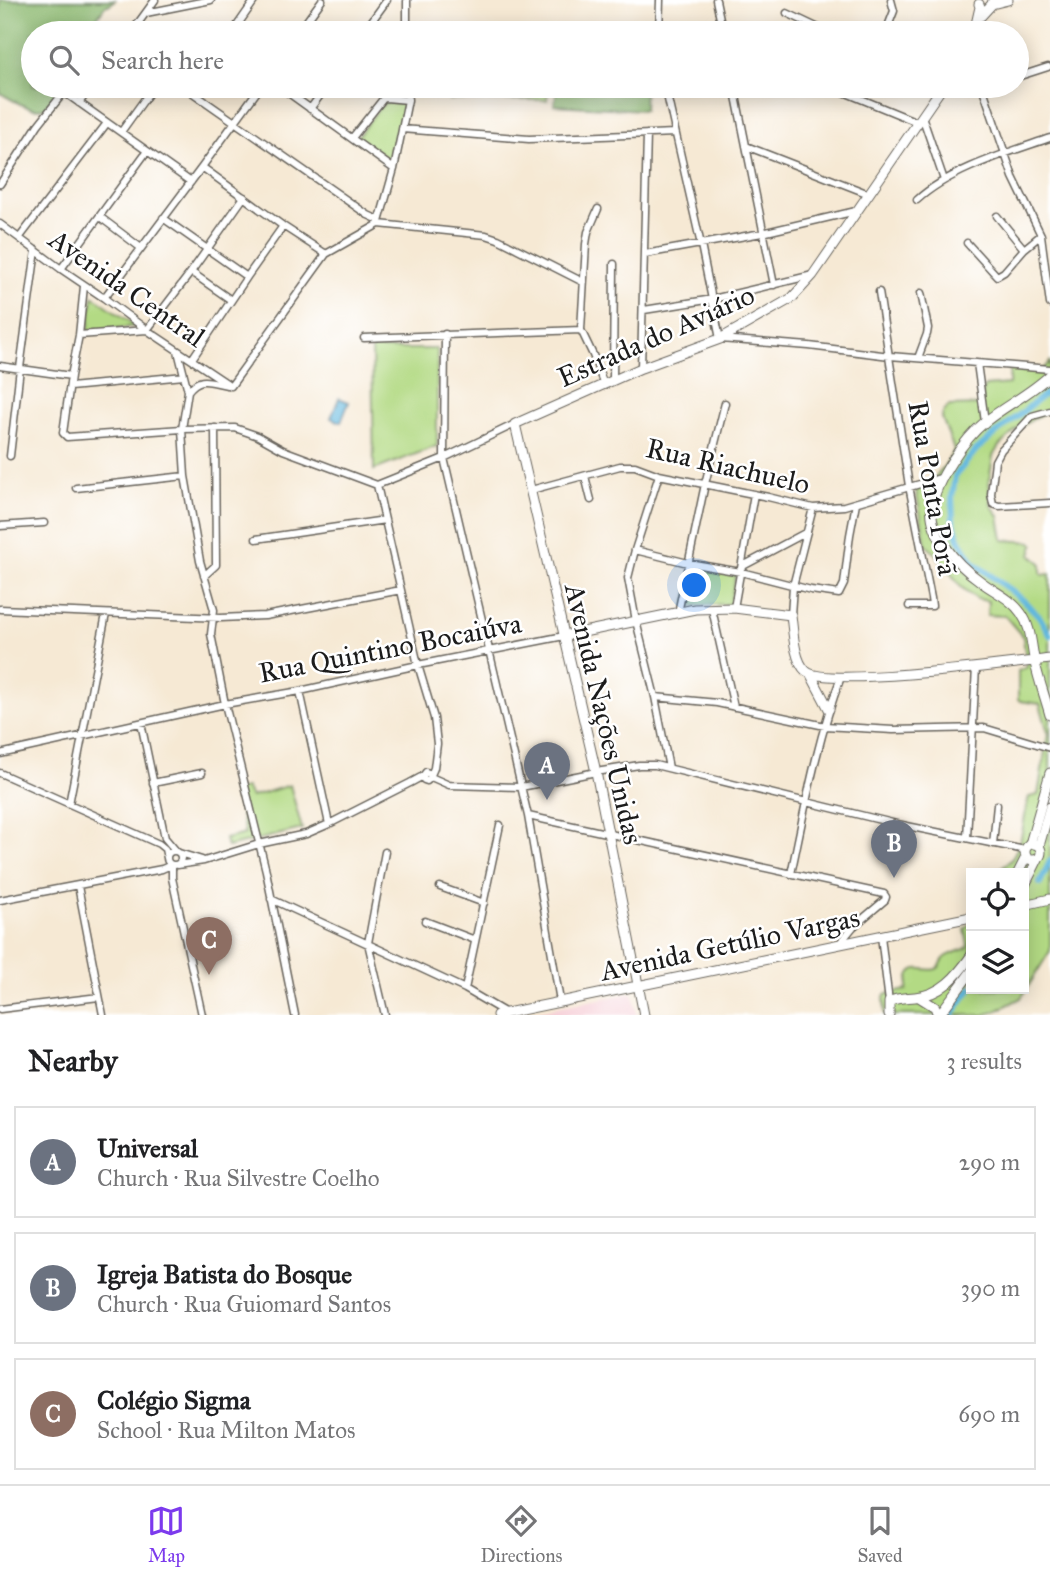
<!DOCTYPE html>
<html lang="en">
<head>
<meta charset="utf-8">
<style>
  :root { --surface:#fff; --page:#f2f2f2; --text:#202124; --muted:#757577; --line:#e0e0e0; --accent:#7c3aed }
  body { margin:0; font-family:"IM FELL Great Primer",serif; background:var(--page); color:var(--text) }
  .controls { position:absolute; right:21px; bottom:21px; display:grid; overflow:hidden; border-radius:0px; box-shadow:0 4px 18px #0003 }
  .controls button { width:63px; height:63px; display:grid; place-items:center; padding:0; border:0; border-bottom:2px solid var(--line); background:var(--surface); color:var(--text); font:35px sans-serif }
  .you { position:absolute; left:695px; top:586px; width:24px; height:24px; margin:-18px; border:5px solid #fff; border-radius:50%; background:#1a73e8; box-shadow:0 0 0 10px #1a73e833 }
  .badge { display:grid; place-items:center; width:46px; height:46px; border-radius:50%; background:var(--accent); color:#fff; font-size:23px; font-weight:700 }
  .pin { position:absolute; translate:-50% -58px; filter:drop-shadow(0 2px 4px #0008) }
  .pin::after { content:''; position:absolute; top:37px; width:24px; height:21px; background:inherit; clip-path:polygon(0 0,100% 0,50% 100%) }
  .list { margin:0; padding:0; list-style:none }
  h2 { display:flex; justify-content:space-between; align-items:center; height:91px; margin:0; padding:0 28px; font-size:30px }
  h2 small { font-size:23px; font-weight:400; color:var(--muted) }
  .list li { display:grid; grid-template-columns:46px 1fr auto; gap:21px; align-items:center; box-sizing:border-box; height:112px; margin:0 14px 14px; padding:0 14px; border:2px solid var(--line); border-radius:0px }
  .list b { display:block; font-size:26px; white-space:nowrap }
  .list p { margin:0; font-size:23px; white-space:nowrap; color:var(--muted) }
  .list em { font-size:23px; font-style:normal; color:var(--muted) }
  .icon { flex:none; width:38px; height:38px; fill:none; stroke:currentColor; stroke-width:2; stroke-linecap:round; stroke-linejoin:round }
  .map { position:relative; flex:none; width:1050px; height:1015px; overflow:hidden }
  .search { position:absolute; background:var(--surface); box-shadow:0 4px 18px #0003; left:21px; right:21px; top:21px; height:77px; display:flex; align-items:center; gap:18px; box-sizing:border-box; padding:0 24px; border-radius:38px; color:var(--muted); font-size:26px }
  .sheet { height:469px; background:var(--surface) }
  nav { display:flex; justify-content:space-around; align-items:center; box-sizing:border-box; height:98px; border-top:2px solid var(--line); background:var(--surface); font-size:19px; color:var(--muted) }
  nav a { display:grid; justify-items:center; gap:4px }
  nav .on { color:var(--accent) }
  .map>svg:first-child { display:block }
  .built { fill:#f6cfd7 }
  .green { fill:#b3da84; stroke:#687b50; stroke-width:2 }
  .forest { fill:#8eba72; stroke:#556b47; stroke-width:2 }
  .water { fill:#61b7de; stroke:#3e6a7d; stroke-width:2 }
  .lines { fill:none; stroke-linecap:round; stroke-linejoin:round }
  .canal { stroke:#61b7de; stroke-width:6 }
  .street-casing { stroke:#68645c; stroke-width:9 }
  .secondary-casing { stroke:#68645c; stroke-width:11 }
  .street { stroke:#fff; stroke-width:6 }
  .secondary { stroke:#fff; stroke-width:9 }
  .labels { text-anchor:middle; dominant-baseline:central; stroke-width:5; stroke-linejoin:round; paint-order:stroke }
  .street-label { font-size:28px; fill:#1c1c1c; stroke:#fff }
</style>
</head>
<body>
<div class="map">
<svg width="1050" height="1015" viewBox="0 0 1050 1015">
  <rect width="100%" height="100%" fill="#fff"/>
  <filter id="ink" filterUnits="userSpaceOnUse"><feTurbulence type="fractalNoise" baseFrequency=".0143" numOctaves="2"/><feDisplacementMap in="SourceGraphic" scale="14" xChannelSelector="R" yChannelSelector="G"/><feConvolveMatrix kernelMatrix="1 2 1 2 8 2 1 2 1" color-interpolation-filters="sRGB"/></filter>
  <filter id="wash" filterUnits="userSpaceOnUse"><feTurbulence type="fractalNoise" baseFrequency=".00686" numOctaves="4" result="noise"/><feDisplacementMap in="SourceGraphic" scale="28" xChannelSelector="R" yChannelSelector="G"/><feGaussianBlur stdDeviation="1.57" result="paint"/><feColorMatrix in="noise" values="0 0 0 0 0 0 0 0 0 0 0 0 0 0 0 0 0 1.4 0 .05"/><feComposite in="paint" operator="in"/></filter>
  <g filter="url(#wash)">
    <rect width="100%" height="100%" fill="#f6e9d4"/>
    <path class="built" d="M633,993L637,1015H522L562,1006Z"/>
    <path class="green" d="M450,86H548L547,100H449Z
      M385,103H404L392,163L357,137L380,107Z
      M93,296L136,326L88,332Z
      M372,349H437V446L374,470Z
      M1050,362V409L1017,429L999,446L993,456L989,481L991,505L999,516L1003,540L1032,542L1034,544L1031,555L1041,563V573L1042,575L1050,574V951L1021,998L994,1012L983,1015H885L884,996L887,994L907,990C908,986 908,978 910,974C915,964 928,972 936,969C942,967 941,960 946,957C952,953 960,951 967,948L968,945L965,929L969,925L971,924V989H1024V873H994L1011,860L1020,843L1028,800L1029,797L1038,795L1048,733L1040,704L1020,701L1018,699V671L1027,667L1023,637L1005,616L987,615L988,601L977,599L961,587L937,555L926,545L916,491L918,487C937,481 945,466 954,450L942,418C942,413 944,410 949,406L979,405L985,386L1009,384L1010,367L1042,370Z
      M694,565L736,574L730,604L685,606Z
      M290,785L302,829L227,847L225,839L245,834L236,790L246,788L251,797Z"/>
    <path class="forest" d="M0,0H115L111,4L105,6L87,33H33V86H64C63,93 61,95 56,100C39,119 18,103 0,93Z
      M558,86H645L644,110L554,105Z"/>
    <path class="water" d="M339,398L349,402L341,422L331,418Z"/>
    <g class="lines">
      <path class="canal" d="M1046,393L977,449L955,476L952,497L953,521L960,541L974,563L1023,600L1039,616L1050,635
        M1040,883L1050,861
        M952,1015L971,988"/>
    </g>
  </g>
  <g filter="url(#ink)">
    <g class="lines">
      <defs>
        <path id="street" d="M407,0V33
          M716,0L723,33
          M146,13L211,0
          M787,13L829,33
          M887,29L894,11L891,0
          M131,33L155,0
          M232,33L255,0
          M298,33L322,0
          M363,33L387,0
          M659,33L660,0
          M1017,77L1048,67
          M183,86L368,215L379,220
          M279,86L394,169
          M665,86L701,245L720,339L809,346L890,356L1050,369
          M734,86L774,285
          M982,86L1013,177L1041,235L1050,304
          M844,92L917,122
          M79,103L92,86
          M310,109L327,86
          M922,116L944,180
          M402,129L529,139L675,133
          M121,132L154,86
          M352,138L383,99L386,98L408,100
          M746,146L869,194
          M202,167L283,226L326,254
          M0,184L38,125L64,92L191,182
          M917,200C951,169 1007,153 1050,138
          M598,209L588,232L586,244L581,330L593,355L604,385
          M997,216L1024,249
          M100,217L141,248
          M163,218L247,277
          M379,222L394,169L408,100L407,86
          M0,224L61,269L104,298L147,330L231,386
          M379,224L486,235L498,239L583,282
          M20,237L107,123
          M967,243L997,276L1004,272L1024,249L1041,235
          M645,254L762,233L856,211
          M61,269L147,151
          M191,272L231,300
          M84,286L79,335L71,376L63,433L67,437L182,429L235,428L258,436L283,450L377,485
          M879,292L909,486L931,598L932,606H909
          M104,298L202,167L261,86
          M644,310L713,299L813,275
          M445,334L444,458L528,816L560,1001
          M79,335L147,330L191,272L244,197
          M364,338L581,330
          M178,351L188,391L182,429L185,476L200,561L214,610L211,634L225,704L266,871L295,1015
          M918,358L927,334L928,328L921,293
          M192,359L247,277L283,226
          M977,363L985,422
          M0,366L71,376
          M641,368L647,134
          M613,381L614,264
          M231,386L326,254L379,224
          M70,387L184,376
          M188,391C201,375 209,382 227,385
          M1050,411L1032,416L1001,450L995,461L991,494L993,504L999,506L1050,503
          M10,456L20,368L36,250
          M659,475L635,550L628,578L636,621L655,697L669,768
          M585,476L591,500
          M377,485L418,665L434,718L437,744L434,768L431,775
          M377,485L444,458L515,424
          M76,488L185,476
          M531,490L620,466H635L659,475L768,497L813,508L844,506L944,477
          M0,526L44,523
          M256,539L385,520
          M635,550L688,563L741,572L811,590L839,594L844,584L850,535L856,503
          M743,566L807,532
          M204,576L216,565L215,428
          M734,608L754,494
          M0,609L221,618L265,616L401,590
          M712,609L734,707
          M678,613L705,484L725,403
          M791,615L793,586L813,508
          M300,691L329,824
          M655,697L717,703L825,726L893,730L984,728L1050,748
          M141,723L165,838L176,851
          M0,754L225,704L300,691L418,665L564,636
          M0,773L159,844L165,849L167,858
          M431,777L449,785L521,787L596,772L639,765H655L897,824L1025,850
          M153,783L202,773
          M69,804L106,614
          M528,816L884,894L886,897L885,900L853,927L840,943
          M967,838L976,667
          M993,844L997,805
          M167 858a7 7 0 1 1 14 0a7 7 0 1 1-14 0Z
          M385,852L368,943L385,1015
          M179,853L202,860
          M172,865V878L202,1015
          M177,865L204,861L259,844L306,834L329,824L410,783L423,776L426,772L429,773L431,777L427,781L424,780L423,776
          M791,874C805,808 817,740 841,677
          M78,886L103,1015
          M440,887L484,903
          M271,899L465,989L506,1013
          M0,900L162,869L171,865
          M425,921L475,940
          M881,936L889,1002
          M465,989L500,825
          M0,1009L99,997"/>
        <path id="secondary" d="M992,4L1008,0
          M981,16L992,4L993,0
          M974,33L980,7L979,4
          M1050,375C1030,394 1006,405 985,422C964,439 936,480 932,507C930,520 937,536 945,546C954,559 966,571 979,580C992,591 1011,598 1021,613C1032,628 1031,646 1035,663C1039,681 1045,697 1050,715
          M564,636L695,609L734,608L791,615C793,630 794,661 806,671C825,688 1016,663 1050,659
          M811,675L829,709
          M1025 852a8 8 0 1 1 16 0a8 8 0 1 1-16 0Z
          M1030,844L1050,773
          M1039,846L1050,807
          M1018,873L1026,857
          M1024,887L1038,859
          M1024,905L1050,899
          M919,997L935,1007L938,1015
          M497,1015L971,917
          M644,1015L596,772L515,424L641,368L720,339L792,298L813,275L943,86
          M889,1015V1002C897,997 906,998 915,997C941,995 957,976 971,956
          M939,1015L971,972"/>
      </defs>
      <use href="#street" class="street-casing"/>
      <use href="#secondary" class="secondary-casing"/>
      <use href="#street" class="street"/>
      <use href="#secondary" class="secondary"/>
    </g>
  </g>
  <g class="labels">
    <g class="street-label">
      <text transform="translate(127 288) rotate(35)">Avenida Central</text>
      <text transform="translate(656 336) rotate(-24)">Estrada do Aviário</text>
      <text transform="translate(728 466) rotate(13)">Rua Riachuelo</text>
      <text transform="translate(933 488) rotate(80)">Rua Ponta Porã</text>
      <text transform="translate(390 648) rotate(-11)">Rua Quintino Bocaiúva</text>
      <text transform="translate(604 714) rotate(77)">Avenida Nações Unidas</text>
      <text transform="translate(730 944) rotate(-12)">Avenida Getúlio Vargas</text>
    </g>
  </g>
</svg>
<div class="controls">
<button><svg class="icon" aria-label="locate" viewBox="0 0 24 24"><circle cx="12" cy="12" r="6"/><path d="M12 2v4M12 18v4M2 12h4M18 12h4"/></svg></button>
<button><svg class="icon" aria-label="layers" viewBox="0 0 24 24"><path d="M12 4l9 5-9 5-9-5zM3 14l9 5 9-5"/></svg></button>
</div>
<div class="you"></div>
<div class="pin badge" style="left:547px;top:800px;background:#6b7280">A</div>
<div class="pin badge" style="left:894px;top:878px;background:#6b7280">B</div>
<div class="pin badge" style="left:209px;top:975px;background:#8d6e63">C</div>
<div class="search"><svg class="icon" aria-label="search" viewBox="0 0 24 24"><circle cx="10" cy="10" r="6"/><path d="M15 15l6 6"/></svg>Search here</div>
</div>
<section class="sheet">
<h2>Nearby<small>3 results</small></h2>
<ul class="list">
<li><span class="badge" style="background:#6b7280">A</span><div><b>Universal</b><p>Church · Rua Silvestre Coelho</p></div><em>290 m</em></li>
<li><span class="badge" style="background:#6b7280">B</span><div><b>Igreja Batista do Bosque</b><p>Church · Rua Guiomard Santos</p></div><em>390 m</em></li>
<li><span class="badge" style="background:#8d6e63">C</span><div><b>Colégio Sigma</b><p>School · Rua Milton Matos</p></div><em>690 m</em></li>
</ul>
</section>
<nav>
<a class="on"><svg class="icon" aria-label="map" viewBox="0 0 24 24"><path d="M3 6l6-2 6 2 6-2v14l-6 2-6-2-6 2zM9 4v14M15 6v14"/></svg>Map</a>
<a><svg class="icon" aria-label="directions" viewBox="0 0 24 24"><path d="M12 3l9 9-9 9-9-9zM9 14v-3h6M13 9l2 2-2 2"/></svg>Directions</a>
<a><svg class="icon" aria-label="saved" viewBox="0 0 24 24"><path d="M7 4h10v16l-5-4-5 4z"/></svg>Saved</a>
</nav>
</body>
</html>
